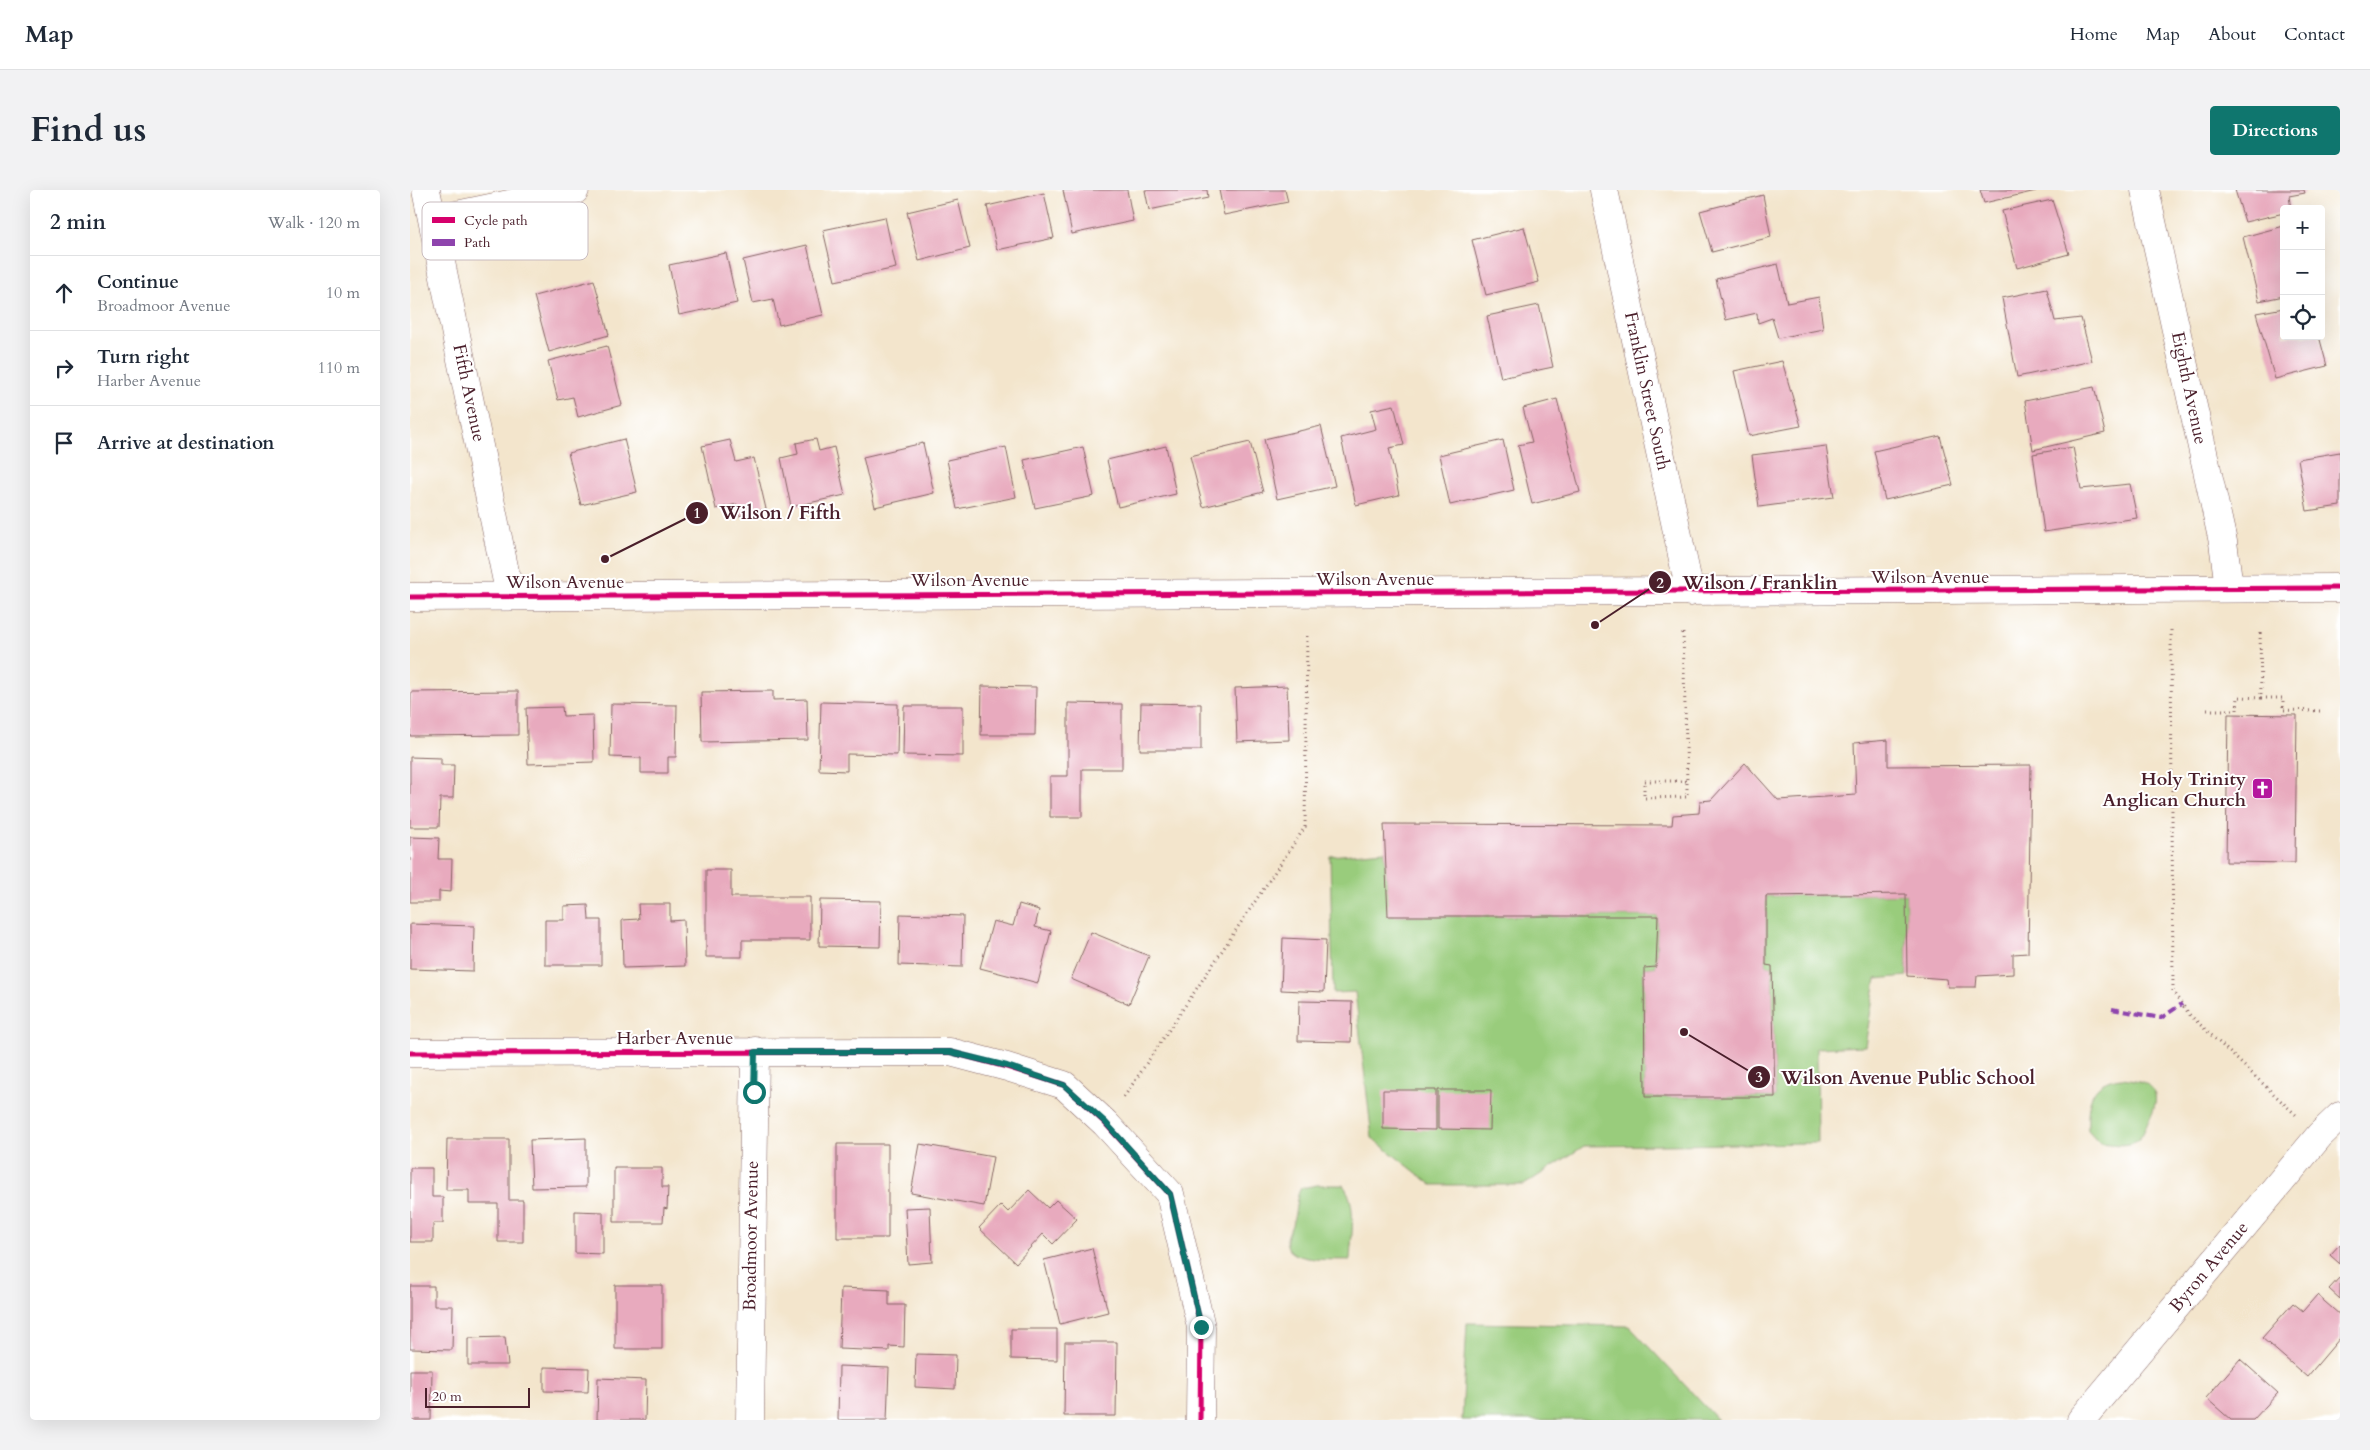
<!DOCTYPE html>
<html lang="en">
<head>
<meta charset="utf-8">
<style>
  :root { --surface:#fff; --page:#f2f2f3; --text:#1f2937; --muted:#747a83; --line:#e0e1e3; --accent:#0f766e }
  body { margin:0; font-family:Cardo,serif; background:var(--page); color:var(--text) }
  .controls { position:absolute; right:15px; top:15px; display:grid; overflow:hidden; border-radius:5px; box-shadow:0 5px 20px #0002 }
  .controls button { width:45px; height:45px; display:grid; place-items:center; padding:0; border:0; border-bottom:1px solid var(--line); background:var(--surface); color:var(--text); font:25px sans-serif }
  .scale { position:absolute; left:15px; bottom:12px; width:105px; box-sizing:border-box; padding-left:5px; border:2px solid #4a1f2b; border-top:0; font-size:14px; line-height:18px; white-space:nowrap; color:#4a1f2b; -webkit-text-stroke:4px #fff; paint-order:stroke }
  .stop { position:absolute; width:15px; height:15px; margin:-11px; border:4px solid #0f766e; border-radius:50%; background:#fff }
  .stop.end { background:#0f766e; border-color:#fff; box-shadow:0 1px 5px #0008 }
  .list { margin:0; padding:0; list-style:none }
  h2 { display:flex; justify-content:space-between; align-items:center; height:65px; margin:0; padding:0 20px; font-size:21px }
  h2 small { font-size:16px; font-weight:400; color:var(--muted) }
  .list li { display:grid; grid-template-columns:32px 1fr auto; gap:15px; align-items:center; box-sizing:border-box; height:75px; padding:0 20px; border-top:1px solid var(--line) }
  .list b { display:block; font-size:19px; white-space:nowrap }
  .list p { margin:0; font-size:16px; white-space:nowrap; color:var(--muted) }
  .list em { font-size:16px; font-style:normal; color:var(--muted) }
  .icon { flex:none; width:28px; height:28px; fill:none; stroke:currentColor; stroke-width:2; stroke-linecap:round; stroke-linejoin:round }
  .map { position:relative; flex:none; width:1930px; height:1230px; overflow:hidden; border-radius:5px }
  header { display:flex; align-items:center; gap:30px; box-sizing:border-box; height:70px; padding:0 25px; background:var(--surface); border-bottom:1px solid var(--line) }
  header strong { font-size:24px }
  nav { display:flex; gap:28px; margin-inline-start:auto; font-size:18px }
  .intro { display:flex; align-items:center; justify-content:space-between; box-sizing:border-box; height:120px; padding:0 30px }
  h1 { margin:0; font-size:35px }
  .button { padding:12px 22px; border-radius:5px; background:var(--accent); color:#fff; font-size:18px; font-weight:700 }
  main { display:flex; gap:30px; padding:0 30px }
  aside { flex:1; background:var(--surface); border-radius:5px; box-shadow:0 5px 20px #0002 }
  .map>svg:first-child { display:block }
  .green { fill:#99cc7c; stroke:#727654 }
  .building { fill:#e8aabe }
  .lines { fill:none; stroke-linecap:round; stroke-linejoin:round }
  .minor-casing { stroke:#856463; stroke-width:29 }
  .path { stroke:#856463; stroke-width:3; stroke-dasharray:1 4; stroke-linecap:butt }
  .minor { stroke:#fff; stroke-width:28 }
  .quiet { stroke:#8e44ad; stroke-width:4; stroke-dasharray:8 4; stroke-linecap:butt }
  .cycleway-casing { stroke:#fff; stroke-width:8 }
  .cycleway { stroke:#d6006c; stroke-width:5 }
  .route { stroke:#0f766e; stroke-width:6 }
  .labels { text-anchor:middle; dominant-baseline:central; stroke-width:4; stroke-linejoin:round; paint-order:stroke }
  .street-label { font-size:18px; fill:#4a1f2b; stroke:#fff }
  .poi-label { font-size:18px; font-weight:bold; fill:#4a1f2b; stroke:#fff; text-anchor:end }
  .key { fill:#fff; stroke:#c9bcbf; stroke-width:1 }
  .key-label { font-size:14px; fill:#4a1f2b }
  .leader { fill:none; stroke:#4a1f2b; stroke-width:2 }
  .callout-dot { fill:#4a1f2b; stroke:#fff; stroke-width:2 }
  .mark-label { font-size:15px; text-anchor:middle; font-weight:bold; fill:#fff }
  .callout-label { font-size:19px; text-anchor:middle; font-weight:bold; fill:#4a1f2b; stroke:#fff; stroke-width:4; stroke-linejoin:round; paint-order:stroke }
</style>
</head>
<body>
<header>
<strong>Map</strong>
<nav><a>Home</a><a>Map</a><a>About</a><a>Contact</a></nav>
</header>
<div class="intro"><h1>Find us</h1><a class="button">Directions</a></div>
<main>
<aside>
<h2>2 min<small>Walk · 120 m</small></h2>
<ul class="list">
<li><svg class="icon" aria-label="ahead" viewBox="0 0 24 24"><path d="M12 20V5M6 11l6-6 6 6"/></svg><div><b>Continue</b><p>Broadmoor Avenue</p></div><em>10 m</em></li>
<li><svg class="icon" aria-label="right" viewBox="0 0 24 24"><path d="M7 20v-9h11M14 6l5 5-5 5"/></svg><div><b>Turn right</b><p>Harber Avenue</p></div><em>110 m</em></li>
<li><svg class="icon" aria-label="arrive" viewBox="0 0 24 24"><path d="M6 21V4h12l-3 4 3 4H6"/></svg><div><b>Arrive at destination</b></div></li>
</ul>
</aside>
<div class="map">
<svg width="1930" height="1230" viewBox="0 0 1930 1230">
  <rect width="100%" height="100%" fill="#fff"/>
  <filter id="ink" filterUnits="userSpaceOnUse"><feTurbulence type="fractalNoise" baseFrequency=".02" numOctaves="2"/><feDisplacementMap in="SourceGraphic" scale="10" xChannelSelector="R" yChannelSelector="G"/><feConvolveMatrix kernelMatrix="1 2 1 2 8 2 1 2 1" color-interpolation-filters="sRGB"/></filter>
  <filter id="wash" filterUnits="userSpaceOnUse"><feTurbulence type="fractalNoise" baseFrequency=".0096" numOctaves="4" result="noise"/><feDisplacementMap in="SourceGraphic" scale="20" xChannelSelector="R" yChannelSelector="G"/><feGaussianBlur stdDeviation="1.12" result="paint"/><feColorMatrix in="noise" values="0 0 0 0 0 0 0 0 0 0 0 0 0 0 0 0 0 1.4 0 .05"/><feComposite in="paint" operator="in"/></filter>
  <g filter="url(#wash)">
    <rect width="100%" height="100%" fill="#f3e5cc"/>
    <path class="green" d="M975,661L979,726H1248L1246,777L1234,778L1235,907H1365L1362,776L1356,775V706L1496,704L1497,786L1466,789L1455,856L1407,858L1408,953L1174,956L1114,995H1022L962,948L945,802L923,803L920,666Z
      M1711,888C1744,891 1754,901 1738,932C1735,939 1732,948 1725,952C1716,957 1701,954 1690,953L1678,940C1677,913 1680,891 1711,888Z
      M907,995H933C948,1013 941,1047 940,1070C926,1069 872,1074 877,1049C878,1043 882,1037 883,1031C887,1020 885,1008 891,998Z
      M1057,1133L1219,1136L1308,1230H1052Z"/>
    <g id="blocks">
      <path class="building" d="M653,0H717L723,31L662,44Z
        M735,0H797L798,8L739,20Z
        M809,0H875L878,12L814,25Z
        M1570,0H1626V1L1574,13Z
        M1825,0H1894L1895,3L1879,6L1881,19H1874V23L1835,32Z
        M634,3L644,48L587,60L577,16Z
        M1353,5L1361,47L1302,62L1290,21Z
        M548,10L560,58L509,71L497,22Z
        M1642,10L1659,64L1607,78L1592,21Z
        M475,27L486,78L425,91L413,40Z
        M1874,36V106L1849,111L1833,47Z
        M1114,37L1129,92L1076,105L1062,50Z
        M397,55L413,125L369,135L363,109L343,113L333,70Z
        M316,63L327,113L269,125L259,75Z
        M1368,74L1377,113L1409,107L1413,139L1368,148L1362,128L1348,133L1347,123L1316,130L1306,89Z
        M184,90L199,145L139,162L124,106Z
        M1637,99L1645,131L1671,128L1682,171L1607,187L1592,108Z
        M1129,115L1143,177L1091,188L1077,126Z
        M1874,118V146H1909L1917,176L1865,189L1846,123Z
        M197,156L212,215L168,227L163,207L148,210L138,171Z
        M1372,171L1391,236L1339,246L1324,181Z
        M1684,197L1695,243L1623,260L1615,211Z
        M1147,209L1170,302L1122,314L1108,255L1122,252L1113,218Z
        M984,215L994,255L979,258L989,305L946,315L931,248L966,239L961,220Z
        M911,236L925,296L867,309L854,249Z
        M1530,246L1543,295L1475,310L1464,261Z
        M214,249L227,302L171,315L158,263Z
        M406,249L409,261L424,257L435,305L381,317L371,268L388,264L386,253Z
        M320,250L326,272L344,268L356,319L329,326L327,314L306,319L292,256Z
        M1093,250L1104,300L1040,315L1029,265Z
        M840,252L853,302L793,317L780,266Z
        M513,253L524,303L465,317L453,267Z
        M756,256L766,304L708,317L697,270Z
        M1416,256L1424,307L1349,317L1342,265Z
        M596,257L606,307L547,319L537,270Z
        M673,257L684,306L625,318L614,270Z
        M1663,257L1671,299L1720,294L1727,328L1634,342L1623,264Z
        M1930,262V316L1897,321L1888,269Z
        M572,496L626,497L625,545H571Z
        M877,496L879,550L827,552L825,498Z
        M108,501V545L0,546L1,502Z
        M363,501V510L397,509L398,550L292,552L291,502Z
        M411,512L488,514L487,565L437,564V581L409,580Z
        M658,513L712,514V579H672V627H640V586H658Z
        M731,513L791,514V560H730Z
        M201,514L267,515L266,567H258V583H231V568L200,567Z
        M494,516H553V566L493,565Z
        M152,517L153,526L183,525L184,572L118,574L116,518Z
        M1818,524L1887,525L1885,673L1816,672Z
        M1478,550V576L1621,575L1618,763L1603,764V784L1567,786L1566,797H1538L1537,789L1497,786L1496,704L1356,706V775L1362,776L1365,907H1235L1234,778L1246,777L1248,726H978L974,634L1262,635L1263,625L1289,623L1290,611L1301,610L1335,573L1368,610L1446,605L1444,553Z
        M0,567L31,568V575H44L43,608H30L29,637H0Z
        M0,647L29,648L28,669H42L41,702L29,701V712H0Z
        M296,680H321V707H400V750H332V767H296Z
        M410,710L471,711L470,757L409,756Z
        M228,714H260V731L274,730L275,776L213,778L212,730L229,729Z
        M609,714L629,720L625,737L641,741L628,793L570,778L583,731L603,736Z
        M178,715L179,730H191V775H135V730H154V716Z
        M490,724L553,726L552,777L489,775Z
        M0,734L64,736L63,781L0,779Z
        M681,742L739,766L719,814L661,789Z
        M873,748L916,750L914,802L871,800Z
        M889,811L942,812L941,852L888,851Z
        M973,900H1026V940L973,939Z
        M1028,900H1081L1080,940L1028,939Z
        M176,948V997L122,998L120,950Z
        M37,949H99V1010H113V1052H88V1014H59V1000H36Z
        M427,954H478V1048H427Z
        M510,954L583,967L574,1016L501,1003Z
        M0,978H22V1007H33V1033H23V1052H0Z
        M204,978H252V997H258L257,1019L254,1018L253,1032H204Z
        M619,1000L638,1018L646,1010L667,1029L643,1054L633,1044L606,1073L569,1038L591,1015L598,1022Z
        M520,1017L522,1072L498,1074L495,1018Z
        M165,1021L193,1022V1064L165,1063Z
        M1930,1054V1074L1920,1065Z
        M682,1058L698,1122L650,1134L634,1070Z
        M1930,1087V1109L1919,1099Z
        M205,1095H252V1159H205Z
        M0,1096H24V1116H43L42,1160L0,1159Z
        M431,1098L479,1100V1115H495L494,1157L479,1156V1161L429,1159Z
        M1907,1105L1930,1125V1148L1897,1187L1852,1148L1883,1113L1893,1121Z
        M601,1139H647V1170L601,1169Z
        M95,1147L98,1175H58V1148Z
        M655,1152H707L706,1226H654Z
        M506,1164L546,1165L545,1199L505,1197Z
        M1830,1169L1868,1203L1843,1230H1821L1796,1208Z
        M429,1176L479,1178L477,1230H428Z
        M134,1177L179,1178L178,1202L134,1201Z
        M0,1180H22L21,1230H0Z
        M188,1188L236,1190L235,1230H187Z"/>
    </g>
  </g>
  <g filter="url(#ink)">
    <use href="#blocks" fill-opacity="0" stroke="#856463" stroke-width="1"/>
    <g class="lines">
      <defs>
        <path id="minor" d="M16,0L100,406
          M1194,0L1280,402
          M1735,0L1813,352L1819,397
          M23,30L165,0
          M0,407L1930,398
          M0,863L540,862L597,877L654,895L695,933L760,1004L791,1137L790,1230
          M340,1230L345,861
          M1671,1230L1910,945L1930,926"/>
      </defs>
      <use href="#minor" class="minor-casing"/>
      <path class="path" d="M1761,440L1763,802L1780,825L1886,925
        M1273,443L1277,591V607L1234,608V591H1277
        M1851,508H1873V520L1910,521
        M1792,520H1827L1828,507L1851,508L1850,439
        M714,907L895,637L897,445"/>
      <use href="#minor" class="minor"/>
      <path class="quiet" d="M1702,819L1751,828L1772,814"/>
      <defs>
        <path id="cycleway" d="M0,407L1930,398
          M0,863L540,862L597,877L654,895L695,933L760,1004L791,1137L790,1230"/>
      </defs>
      <use href="#cycleway" class="cycleway-casing"/>
      <use href="#cycleway" class="cycleway"/>
    </g>
  </g>
  <g class="lines" filter="url(#ink)">
    <path class="route" d="M344,902L345,862H540L597,876L654,895L695,932L760,1004L791,1137"/>
  </g>
  <defs>
    <symbol id="church-square" viewBox="-11 -11 22 22"><rect x="-9" y="-9" width="18" height="18" rx="4" fill="#b5179e" stroke="#fff"/><path d="M-1.2-6h2.4v3.5h3.3v2.4h-3.3V6h-2.4V-.1h-3.3v-2.4h3.3Z" fill="#fff"/></symbol>
  </defs>
  <g fill-rule="evenodd">
    <use href="#church-square" x="1840" y="586" width="25" height="25"/>
  </g>
  <g class="labels">
    <g class="street-label">
      <text transform="translate(1779 198) rotate(78)">Eighth Avenue</text>
      <text transform="translate(1237 201) rotate(78)">Franklin Street South</text>
      <text transform="translate(59 203) rotate(78)">Fifth Avenue</text>
      <text x="1520" y="387">Wilson Avenue</text>
      <text x="965" y="389">Wilson Avenue</text>
      <text x="560" y="390">Wilson Avenue</text>
      <text x="155" y="392">Wilson Avenue</text>
      <text x="265" y="848">Harber Avenue</text>
      <text transform="translate(341 1046) rotate(-89)">Broadmoor Avenue</text>
      <text transform="translate(1799 1077) rotate(-50)">Byron Avenue</text>
    </g>
    <g class="poi-label">
      <text x="1836" y="589">Holy Trinity<tspan x="1836" dy="21">Anglican Church</tspan></text>
    </g>
  </g>
  <rect x="12" y="12" width="166" height="58" rx="8" class="key"/>
  <rect x="22" y="27" width="23" height="6" fill="#d6006c"/>
  <rect x="22" y="49" width="23" height="7" fill="#8e44ad"/>
  <g class="key-label">
    <text x="54" y="35">Cycle path</text>
    <text x="54" y="57">Path</text>
  </g>
  <path class="leader" d="M195 369L287 323M1185 435L1250 392M1274 842L1349 887"/>
  <g class="callout-dot">
    <circle cx="195" cy="369" r="5"/>
    <circle cx="1185" cy="435" r="5"/>
    <circle cx="1274" cy="842" r="5"/>
    <circle cx="287" cy="323" r="12"/>
    <circle cx="1250" cy="392" r="12"/>
    <circle cx="1349" cy="887" r="12"/>
  </g>
  <g class="mark-label">
    <text x="287" y="328">1</text>
    <text x="1250" y="398">2</text>
    <text x="1349" y="892">3</text>
  </g>
  <g class="callout-label">
    <text x="370" y="329">Wilson / Fifth</text>
    <text x="1350" y="399">Wilson / Franklin</text>
    <text x="1498" y="894">Wilson Avenue Public School</text>
  </g>
</svg>
<div class="controls">
<button>+</button>
<button>−</button>
<button><svg class="icon" aria-label="locate" viewBox="0 0 24 24"><circle cx="12" cy="12" r="6"/><path d="M12 2v4M12 18v4M2 12h4M18 12h4"/></svg></button>
</div>
<div class="scale">20 m</div>
<div class="stop" style="left:344px;top:902px"></div>
<div class="stop end" style="left:791px;top:1137px"></div>
</div>
</main>
</body>
</html>
